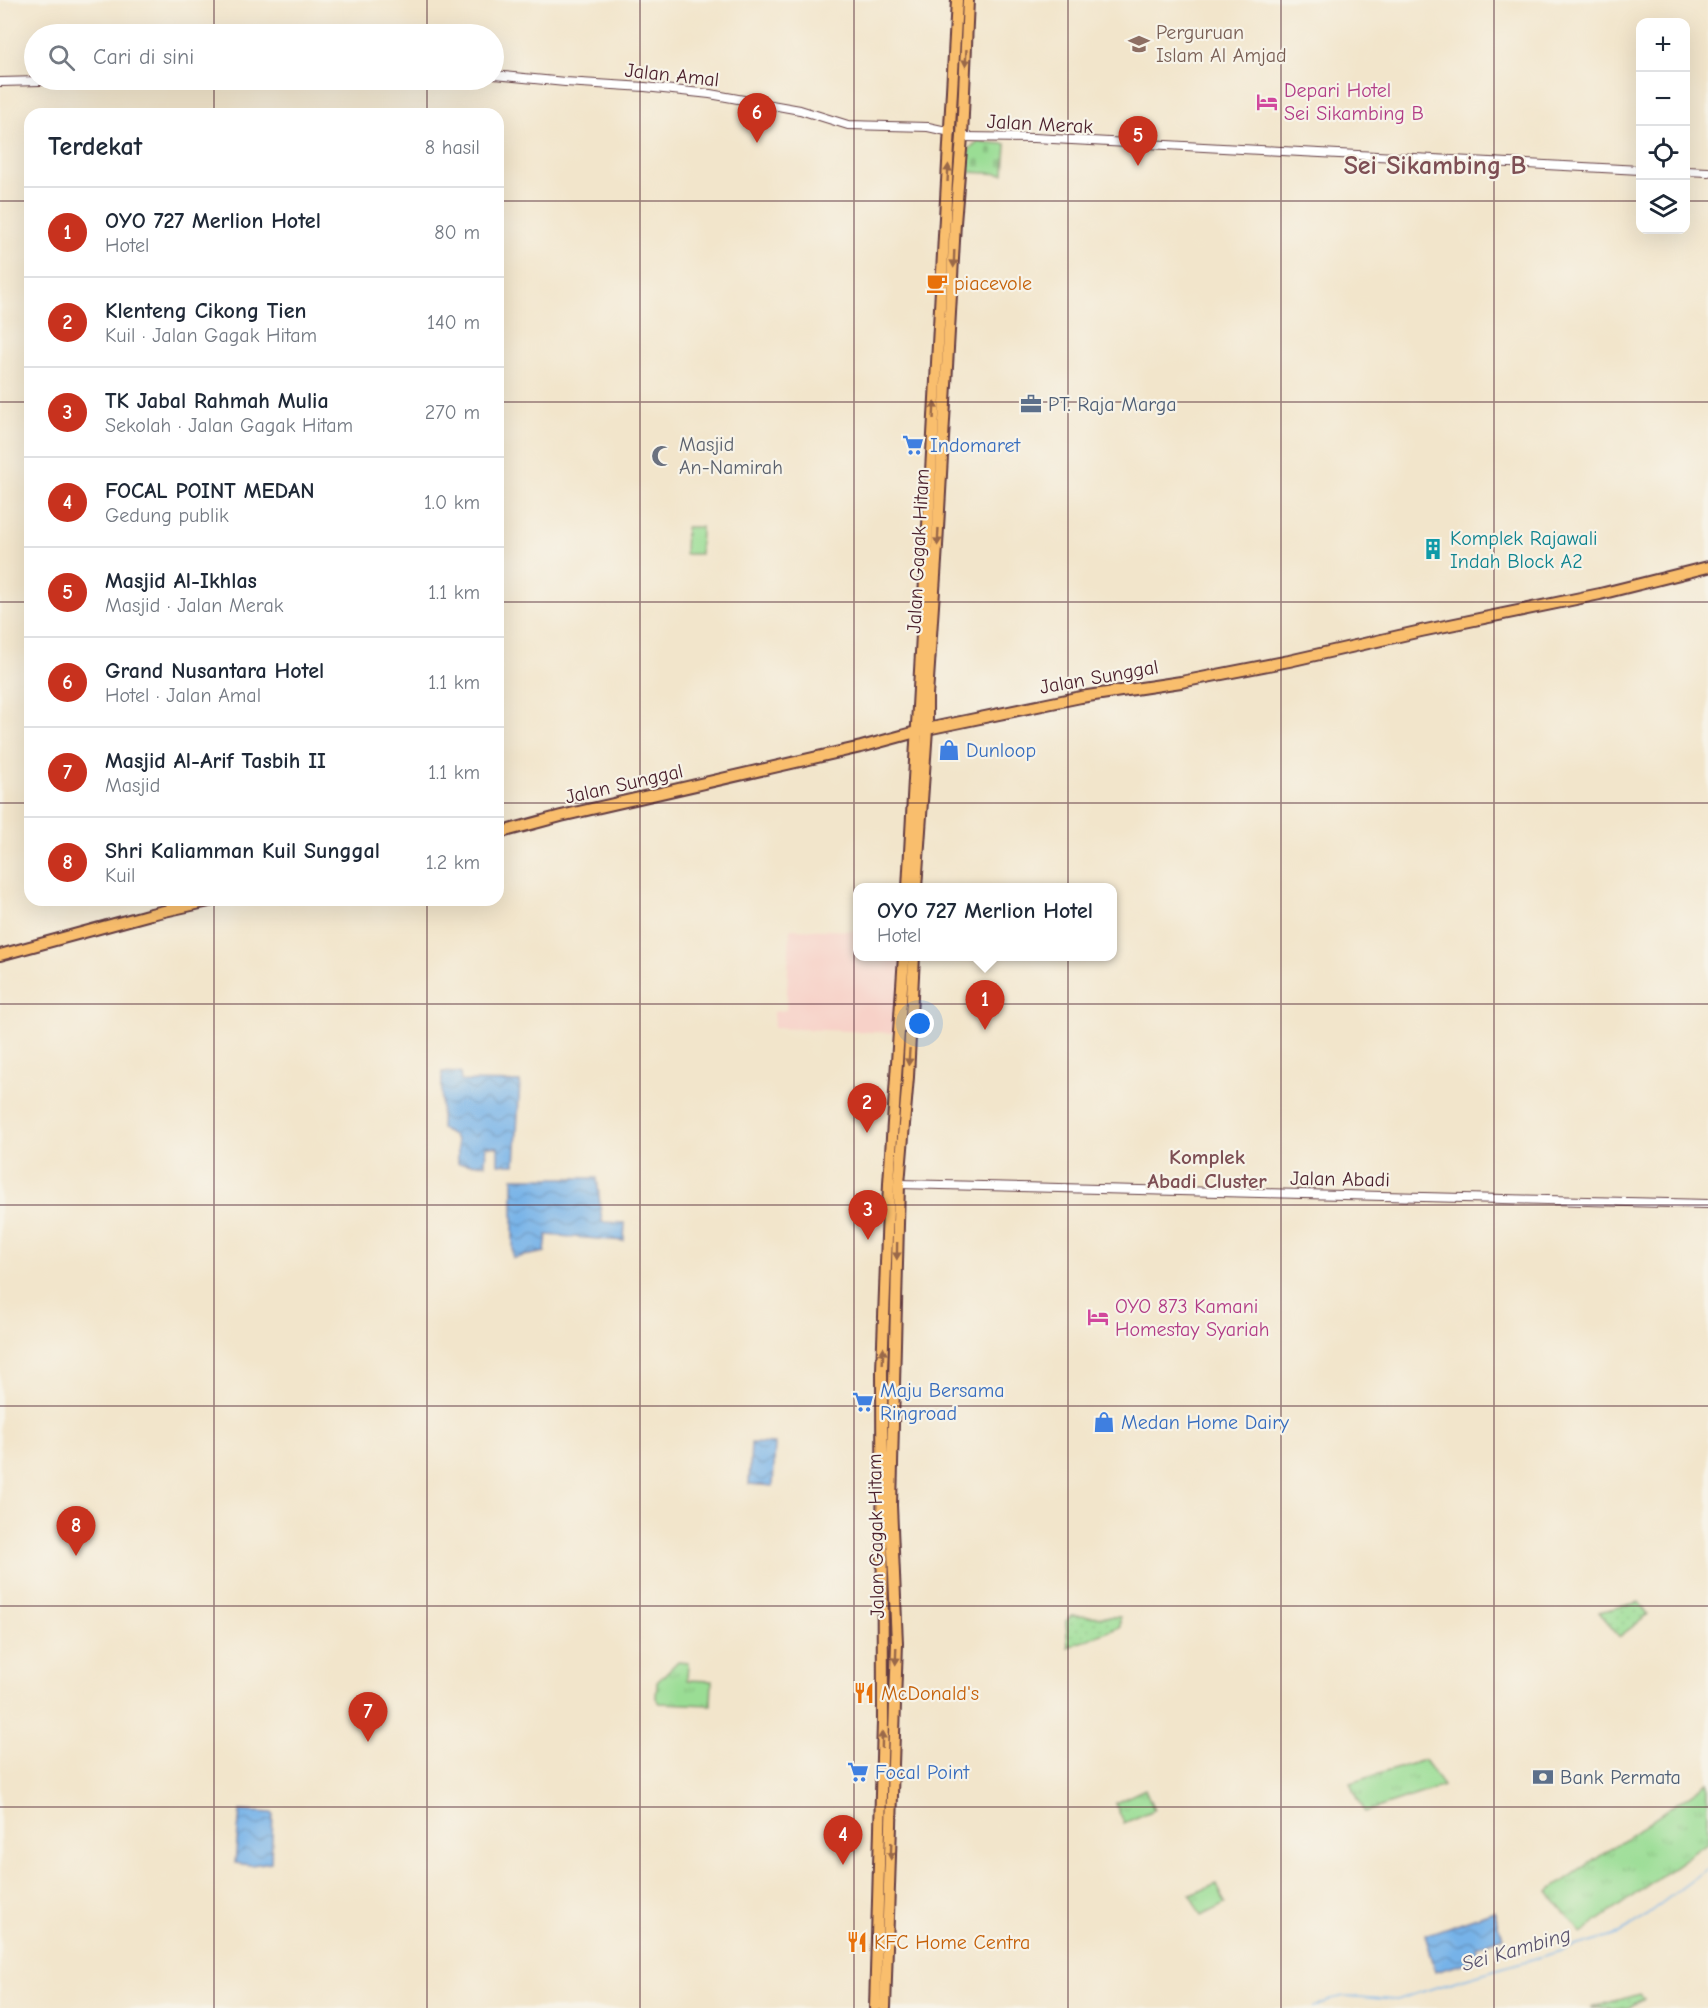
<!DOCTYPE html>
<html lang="id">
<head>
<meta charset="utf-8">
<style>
  :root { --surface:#fff; --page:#f2f2f3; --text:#1f2937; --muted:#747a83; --line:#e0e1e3; --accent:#c8321e }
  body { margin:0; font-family:"Comic Neue",sans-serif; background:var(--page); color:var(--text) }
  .controls { position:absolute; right:18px; top:18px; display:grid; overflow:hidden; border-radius:12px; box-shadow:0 6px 24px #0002 }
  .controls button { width:54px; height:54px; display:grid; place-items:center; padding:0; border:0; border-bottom:2px solid var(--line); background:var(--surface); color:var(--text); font:30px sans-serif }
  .you { position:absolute; left:920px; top:1024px; width:21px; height:21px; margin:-15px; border:4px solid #fff; border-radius:50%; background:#1a73e8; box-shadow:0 0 0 9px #1a73e833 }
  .badge { display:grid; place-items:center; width:39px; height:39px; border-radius:50%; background:var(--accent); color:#fff; font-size:20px; font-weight:700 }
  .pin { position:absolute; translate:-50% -50px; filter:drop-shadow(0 2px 3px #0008) }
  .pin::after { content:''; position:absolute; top:32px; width:21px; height:18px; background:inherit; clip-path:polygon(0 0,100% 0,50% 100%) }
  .popup { position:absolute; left:853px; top:883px; width:264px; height:78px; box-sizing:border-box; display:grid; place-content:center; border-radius:12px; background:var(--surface); filter:drop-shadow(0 2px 4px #0005); font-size:20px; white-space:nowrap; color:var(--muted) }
  .popup b { font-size:22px; color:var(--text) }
  .popup::after { content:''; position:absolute; left:50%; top:100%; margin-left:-12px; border:12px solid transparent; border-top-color:var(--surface) }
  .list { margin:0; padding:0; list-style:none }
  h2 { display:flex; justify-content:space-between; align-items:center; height:78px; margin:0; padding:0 24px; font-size:26px }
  h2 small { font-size:20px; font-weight:400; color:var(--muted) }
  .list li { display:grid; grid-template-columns:39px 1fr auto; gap:18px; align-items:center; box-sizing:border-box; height:90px; padding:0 24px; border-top:2px solid var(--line) }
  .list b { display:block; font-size:22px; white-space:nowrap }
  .list p { margin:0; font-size:20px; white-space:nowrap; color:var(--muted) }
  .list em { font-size:20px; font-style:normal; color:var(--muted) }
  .icon { flex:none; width:33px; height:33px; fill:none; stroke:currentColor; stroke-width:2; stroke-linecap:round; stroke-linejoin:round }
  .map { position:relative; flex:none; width:1708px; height:2008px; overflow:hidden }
  .search { position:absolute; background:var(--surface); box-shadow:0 6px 24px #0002; left:24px; top:24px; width:480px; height:66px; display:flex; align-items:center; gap:15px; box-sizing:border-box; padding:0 21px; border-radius:33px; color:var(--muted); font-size:22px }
  .panel { position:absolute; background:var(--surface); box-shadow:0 6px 24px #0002; left:24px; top:108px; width:480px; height:798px; border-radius:18px }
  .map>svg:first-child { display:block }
  .built { fill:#f7d1c8 }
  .grass { fill:url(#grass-tufts); stroke:#727e60; stroke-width:1.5 }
  .cemetery { fill:url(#cemetery-stones); stroke:#727e60; stroke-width:1.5 }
  .park { fill:url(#park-dots); stroke:#727e60; stroke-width:1.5 }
  .pitch { fill:#9add94; stroke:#727e60; stroke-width:1.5 }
  .water { fill:url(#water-waves); stroke:#60688a; stroke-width:1.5 }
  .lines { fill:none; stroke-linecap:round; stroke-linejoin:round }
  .stream { stroke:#76b2e8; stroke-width:1.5 }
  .tertiary-casing { stroke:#633d43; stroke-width:10 }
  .primary-casing { stroke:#633d43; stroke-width:14 }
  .trunk-casing { stroke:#633d43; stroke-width:14 }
  .tertiary { stroke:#fff; stroke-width:8 }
  .primary { stroke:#f9be6d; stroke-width:10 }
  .trunk { stroke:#f9be6d; stroke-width:10 }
  .oneway { fill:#996749 }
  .grid { fill:none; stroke:#4a1f2b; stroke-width:1.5; stroke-opacity:0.55 }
  .labels { text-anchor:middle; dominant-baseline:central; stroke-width:4.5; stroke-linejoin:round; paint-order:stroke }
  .education-label { font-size:20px; fill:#785e54; stroke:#f7f3e8; text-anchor:start }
  .street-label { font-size:20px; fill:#4a1f2b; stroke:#f7f3e8 }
  .hotel-label { font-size:20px; fill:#b23c85; stroke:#f7f3e8; text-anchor:start }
  .food-label { font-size:20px; fill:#c56008; stroke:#f7f3e8; text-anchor:start }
  .service-label { font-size:20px; fill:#4e5e75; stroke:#f7f3e8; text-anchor:start }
  .worship-label { font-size:20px; fill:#5b616d; stroke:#f7f3e8; text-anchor:start }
  .shop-label { font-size:20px; fill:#366cbe; stroke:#f7f3e8; text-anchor:start }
  .culture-label { font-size:20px; fill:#0d838f; stroke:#f7f3e8; text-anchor:start }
  .neighbourhood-label { font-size:21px; font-weight:bold; fill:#7e4f54; stroke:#f7f3e8 }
  .water-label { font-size:21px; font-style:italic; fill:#59526d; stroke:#f7f3e8 }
  .district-label { font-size:26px; font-weight:bold; fill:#7e4f54; stroke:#f7f3e8 }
</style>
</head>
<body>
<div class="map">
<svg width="1708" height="2008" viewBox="0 0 1708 2008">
  <defs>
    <pattern id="grass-tufts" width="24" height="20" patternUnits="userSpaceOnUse" patternTransform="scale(1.5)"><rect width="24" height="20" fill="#9add94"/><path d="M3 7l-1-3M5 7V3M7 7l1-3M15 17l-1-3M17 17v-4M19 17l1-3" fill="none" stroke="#86bd80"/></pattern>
    <pattern id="cemetery-stones" width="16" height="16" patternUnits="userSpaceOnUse" patternTransform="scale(1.5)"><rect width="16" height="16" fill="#9add94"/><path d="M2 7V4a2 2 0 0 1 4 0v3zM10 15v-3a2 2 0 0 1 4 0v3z" fill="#86bd80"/></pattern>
    <pattern id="park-dots" width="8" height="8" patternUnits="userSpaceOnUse" patternTransform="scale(1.5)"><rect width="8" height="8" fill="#9add94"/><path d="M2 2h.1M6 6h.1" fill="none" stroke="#86bd80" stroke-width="1.8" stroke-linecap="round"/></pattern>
    <pattern id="water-waves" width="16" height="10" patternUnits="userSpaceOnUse" patternTransform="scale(1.5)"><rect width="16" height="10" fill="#76b2e8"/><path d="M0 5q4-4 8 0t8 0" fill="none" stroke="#6390bc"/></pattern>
  </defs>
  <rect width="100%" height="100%" fill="#f7f3e8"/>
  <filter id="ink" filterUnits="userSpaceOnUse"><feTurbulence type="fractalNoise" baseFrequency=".0167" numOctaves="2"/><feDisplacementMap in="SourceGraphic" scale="12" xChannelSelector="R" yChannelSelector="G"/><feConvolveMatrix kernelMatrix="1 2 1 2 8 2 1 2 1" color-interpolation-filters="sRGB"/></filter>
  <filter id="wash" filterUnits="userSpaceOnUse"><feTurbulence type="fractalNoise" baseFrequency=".008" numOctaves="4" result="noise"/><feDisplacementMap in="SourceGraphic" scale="24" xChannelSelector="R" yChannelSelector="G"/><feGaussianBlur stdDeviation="1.35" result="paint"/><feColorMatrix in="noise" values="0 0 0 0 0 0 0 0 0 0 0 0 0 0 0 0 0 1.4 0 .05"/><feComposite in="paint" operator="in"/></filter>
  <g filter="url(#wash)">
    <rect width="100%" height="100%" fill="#f2e5cb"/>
    <path class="built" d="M790,929L857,931L858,956L902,957L898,1033L774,1028L773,1012L786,1010Z"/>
    <path class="grass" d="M678,1661L688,1662L687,1680L712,1681L711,1705L660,1703L656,1698L657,1682Z
      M1424,1760L1443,1786L1365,1812L1350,1783Z
      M1708,1782V1842L1581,1933L1548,1892Z
      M1145,1789L1154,1810L1124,1823L1115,1803Z
      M1217,1884L1225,1904L1201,1916L1190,1895Z"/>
    <path class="cemetery" d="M979,142L1006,144L1004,174L968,172L969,149Z"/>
    <path class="park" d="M1639,1602L1648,1615L1619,1637L1599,1612Z
      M1071,1616L1120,1617V1627L1068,1647L1066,1621Z
      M1640,1994L1644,1998L1628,2008H1590Z"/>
    <path class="pitch" d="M686,527H701L700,554H685Z"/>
    <path class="water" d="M442,1072L460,1073L461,1081L520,1082L515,1164H498V1147L486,1146L485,1164L458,1163C457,1144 461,1136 441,1129Z
      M513,1178H597L602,1222L625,1223L624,1241L547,1235L545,1252L513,1258Z
      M751,1443L775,1444L773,1486L749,1484Z
      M240,1811L273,1813L271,1862L251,1865L235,1863Z
      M1494,1911L1503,1937L1477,1946L1481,1958L1436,1972L1425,1935Z"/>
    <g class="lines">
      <path class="stream" d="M1313,2008L1331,1999L1345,1996L1396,2000L1456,1981L1613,1936L1634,1924L1708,1868"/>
    </g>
  </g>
  <g filter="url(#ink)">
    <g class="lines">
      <defs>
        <path id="tertiary" d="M494,75L565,82L645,87L710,94L800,110L848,125L928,127L951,132
          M0,82L79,80
          M962,137L1034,138L1640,170
          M1686,171L1708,172
          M899,1184L1708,1204"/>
        <path id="primary" d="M498,833L561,816L861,747L927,729L1081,697L1181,682L1289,661L1421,631L1600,594L1708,567
          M0,955L151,914L214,900"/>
        <path id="trunk" d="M908,888L957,0
          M916,888L927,729V695L937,546L955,223L962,137L968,0
          M875,2008L883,1722L882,1370L889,1183L904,956
          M885,2008L897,1643L891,1505L899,1184L908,1077L914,956"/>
      </defs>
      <use href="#tertiary" class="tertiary-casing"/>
      <use href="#primary" class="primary-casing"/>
      <use href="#trunk" class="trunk-casing"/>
      <use href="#tertiary" class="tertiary"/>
      <use href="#primary" class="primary"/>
      <use href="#trunk" class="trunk"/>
    </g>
    <defs><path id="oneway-solid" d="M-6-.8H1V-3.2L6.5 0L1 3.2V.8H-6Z" transform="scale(1.5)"/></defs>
    <g class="oneway">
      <use href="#oneway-solid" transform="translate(966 58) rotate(93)"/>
      <use href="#oneway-solid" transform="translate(948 173) rotate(-87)"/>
      <use href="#oneway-solid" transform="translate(954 259) rotate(92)"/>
      <use href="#oneway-solid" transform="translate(934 410) rotate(-87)"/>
      <use href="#oneway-solid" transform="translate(938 537) rotate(93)"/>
      <use href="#oneway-solid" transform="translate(909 1057) rotate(94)"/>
      <use href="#oneway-solid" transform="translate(897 1251) rotate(91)"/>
      <use href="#oneway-solid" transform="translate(883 1356) rotate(-88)"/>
      <use href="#oneway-solid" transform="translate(896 1656) rotate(92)"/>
      <use href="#oneway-solid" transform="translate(882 1740) rotate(-89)"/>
      <use href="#oneway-solid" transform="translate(891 1851) rotate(92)"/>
    </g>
  </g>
  <path class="grid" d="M214,0V34M427,0V34M640,0V2008M854,0V2008M1068,0V2008M1281,0V2008M1494,0V2008M214,80V114M427,80V114M0,201H30M498,201H1640M1686,201H1708M0,402H30M498,402H1708M0,602H30M498,602H1708M0,803H30M498,803H1708M214,900V2008M427,900V2008M0,1004H1708M0,1205H1708M0,1406H1708M0,1606H1708M0,1807H1708"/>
  <defs>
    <symbol id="school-bare" viewBox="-9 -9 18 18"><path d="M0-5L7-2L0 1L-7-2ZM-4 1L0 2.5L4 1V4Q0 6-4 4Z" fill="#8d6e63" stroke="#f7f3e8" stroke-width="2.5" paint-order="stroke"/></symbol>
    <symbol id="hotel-bare" viewBox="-9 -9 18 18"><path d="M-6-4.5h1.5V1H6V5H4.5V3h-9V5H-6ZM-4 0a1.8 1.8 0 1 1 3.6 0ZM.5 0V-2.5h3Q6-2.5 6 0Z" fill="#d1479c" stroke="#f7f3e8" stroke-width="2.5" paint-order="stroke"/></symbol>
    <symbol id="cafe-bare" viewBox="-9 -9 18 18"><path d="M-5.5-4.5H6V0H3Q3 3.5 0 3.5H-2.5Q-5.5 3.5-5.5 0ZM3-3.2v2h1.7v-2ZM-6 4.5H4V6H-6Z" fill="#e8710a" stroke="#f7f3e8" stroke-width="2.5" paint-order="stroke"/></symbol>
    <symbol id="office-bare" viewBox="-9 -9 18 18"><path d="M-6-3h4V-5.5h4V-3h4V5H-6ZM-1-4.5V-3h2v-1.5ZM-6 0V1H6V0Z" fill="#5c6f8a" stroke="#f7f3e8" stroke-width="2.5" paint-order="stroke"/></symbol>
    <symbol id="supermarket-bare" viewBox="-9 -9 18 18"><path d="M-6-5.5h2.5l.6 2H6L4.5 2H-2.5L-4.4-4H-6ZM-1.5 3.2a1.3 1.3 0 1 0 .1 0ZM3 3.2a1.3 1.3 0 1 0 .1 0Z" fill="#3f7fe0" stroke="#f7f3e8" stroke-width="2.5" paint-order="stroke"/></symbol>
    <symbol id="mosque-bare" viewBox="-9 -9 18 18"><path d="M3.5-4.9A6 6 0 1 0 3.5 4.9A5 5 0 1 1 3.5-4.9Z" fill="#6b7280" stroke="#f7f3e8" stroke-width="2.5" paint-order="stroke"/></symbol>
    <symbol id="building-bare" viewBox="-9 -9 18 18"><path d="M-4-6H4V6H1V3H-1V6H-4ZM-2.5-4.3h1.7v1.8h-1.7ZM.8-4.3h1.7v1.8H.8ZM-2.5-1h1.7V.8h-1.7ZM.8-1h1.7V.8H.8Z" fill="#0f9aa8" stroke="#f7f3e8" stroke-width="2.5" paint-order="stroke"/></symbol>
    <symbol id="shop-bare" viewBox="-9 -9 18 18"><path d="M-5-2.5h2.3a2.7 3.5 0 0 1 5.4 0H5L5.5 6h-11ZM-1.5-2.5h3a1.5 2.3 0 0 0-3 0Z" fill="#3f7fe0" stroke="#f7f3e8" stroke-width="2.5" paint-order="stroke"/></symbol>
    <symbol id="restaurant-bare" viewBox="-9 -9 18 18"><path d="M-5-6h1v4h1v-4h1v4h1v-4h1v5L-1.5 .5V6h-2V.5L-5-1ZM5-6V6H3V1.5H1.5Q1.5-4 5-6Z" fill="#e8710a" stroke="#f7f3e8" stroke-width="2.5" paint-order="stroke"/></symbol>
    <symbol id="bank-bare" viewBox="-9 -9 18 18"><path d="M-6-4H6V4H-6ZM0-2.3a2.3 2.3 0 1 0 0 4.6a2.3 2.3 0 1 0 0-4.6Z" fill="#5c6f8a" stroke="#f7f3e8" stroke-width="2.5" paint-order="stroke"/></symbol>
  </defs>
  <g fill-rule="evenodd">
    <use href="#school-bare" x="1124" y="29" width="30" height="30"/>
    <use href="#hotel-bare" x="1252" y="87" width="30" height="30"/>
    <use href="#cafe-bare" x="922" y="268" width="30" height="30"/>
    <use href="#office-bare" x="1016" y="389" width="30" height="30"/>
    <use href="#supermarket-bare" x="898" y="430" width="30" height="30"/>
    <use href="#mosque-bare" x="647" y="441" width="30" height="30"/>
    <use href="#building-bare" x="1418" y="534" width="30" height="30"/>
    <use href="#shop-bare" x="934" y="735" width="30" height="30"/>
    <use href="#hotel-bare" x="1083" y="1302" width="30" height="30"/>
    <use href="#supermarket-bare" x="848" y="1387" width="30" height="30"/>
    <use href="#shop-bare" x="1089" y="1407" width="30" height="30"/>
    <use href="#restaurant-bare" x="849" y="1678" width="30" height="30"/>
    <use href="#supermarket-bare" x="843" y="1757" width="30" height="30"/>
    <use href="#bank-bare" x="1528" y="1762" width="30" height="30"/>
    <use href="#restaurant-bare" x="842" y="1927" width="30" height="30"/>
  </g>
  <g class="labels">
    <g class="education-label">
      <text x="1156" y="32">Perguruan<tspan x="1156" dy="23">Islam Al Amjad</tspan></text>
    </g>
    <g class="street-label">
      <text transform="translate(672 75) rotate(6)">Jalan Amal</text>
      <text transform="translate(1040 124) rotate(3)">Jalan Merak</text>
      <text transform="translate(918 551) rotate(-87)">Jalan Gagak Hitam</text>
      <text transform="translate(1099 677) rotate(-10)">Jalan Sunggal</text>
      <text transform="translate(624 784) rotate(-13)">Jalan Sunggal</text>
      <text transform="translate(1340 1179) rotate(1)">Jalan Abadi</text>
      <text transform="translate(876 1536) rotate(-91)">Jalan Gagak Hitam</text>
    </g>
    <g class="hotel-label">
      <text x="1284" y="90">Depari Hotel<tspan x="1284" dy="23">Sei Sikambing B</tspan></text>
      <text x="1115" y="1306">OYO 873 Kamani<tspan x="1115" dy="23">Homestay Syariah</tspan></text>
    </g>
    <g class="food-label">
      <text x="954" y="283">piacevole</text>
      <text x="881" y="1693">McDonald's</text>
      <text x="874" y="1942">KFC Home Centra</text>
    </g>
    <g class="service-label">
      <text x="1048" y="404">PT. Raja Marga</text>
      <text x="1560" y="1777">Bank Permata</text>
    </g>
    <g class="worship-label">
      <text x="679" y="444">Masjid<tspan x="679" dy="23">An-Namirah</tspan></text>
    </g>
    <g class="shop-label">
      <text x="930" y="445">Indomaret</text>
      <text x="966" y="750">Dunloop</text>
      <text x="880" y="1390">Maju Bersama<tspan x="880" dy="23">Ringroad</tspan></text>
      <text x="1121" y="1422">Medan Home Dairy</text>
      <text x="875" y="1772">Focal Point</text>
    </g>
    <g class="culture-label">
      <text x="1450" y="538">Komplek Rajawali<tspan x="1450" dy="23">Indah Block A2</tspan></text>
    </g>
    <g class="neighbourhood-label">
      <text x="1207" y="1157">Komplek<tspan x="1207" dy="24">Abadi Cluster</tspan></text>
    </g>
    <g class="water-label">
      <text transform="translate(1516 1949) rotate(-16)">Sei Kambing</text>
    </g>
    <g class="district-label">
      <text x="1435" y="166">Sei Sikambing B</text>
    </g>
  </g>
</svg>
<div class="controls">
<button>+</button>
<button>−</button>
<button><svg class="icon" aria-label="locate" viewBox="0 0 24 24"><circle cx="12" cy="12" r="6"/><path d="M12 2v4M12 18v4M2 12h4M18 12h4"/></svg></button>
<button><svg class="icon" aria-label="layers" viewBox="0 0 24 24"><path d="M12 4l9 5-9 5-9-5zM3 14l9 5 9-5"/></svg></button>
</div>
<div class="you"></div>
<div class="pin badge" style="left:985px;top:1030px">1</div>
<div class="popup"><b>OYO 727 Merlion Hotel</b>Hotel</div>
<div class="pin badge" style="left:867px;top:1133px">2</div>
<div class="pin badge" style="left:868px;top:1240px">3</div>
<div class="pin badge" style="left:843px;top:1865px">4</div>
<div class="pin badge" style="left:1138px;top:166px">5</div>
<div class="pin badge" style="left:757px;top:143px">6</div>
<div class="pin badge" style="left:368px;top:1742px">7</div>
<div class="pin badge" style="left:76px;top:1556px">8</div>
<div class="search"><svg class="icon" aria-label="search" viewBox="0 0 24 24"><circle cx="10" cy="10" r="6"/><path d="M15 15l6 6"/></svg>Cari di sini</div>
<section class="panel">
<h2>Terdekat<small>8 hasil</small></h2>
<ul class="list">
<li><span class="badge">1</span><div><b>OYO 727 Merlion Hotel</b><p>Hotel</p></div><em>80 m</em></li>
<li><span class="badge">2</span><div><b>Klenteng Cikong Tien</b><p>Kuil · Jalan Gagak Hitam</p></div><em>140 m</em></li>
<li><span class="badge">3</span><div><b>TK Jabal Rahmah Mulia</b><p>Sekolah · Jalan Gagak Hitam</p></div><em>270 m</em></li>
<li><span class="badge">4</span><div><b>FOCAL POINT MEDAN</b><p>Gedung publik</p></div><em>1.0 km</em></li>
<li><span class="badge">5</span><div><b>Masjid Al-Ikhlas</b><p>Masjid · Jalan Merak</p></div><em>1.1 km</em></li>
<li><span class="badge">6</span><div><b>Grand Nusantara Hotel</b><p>Hotel · Jalan Amal</p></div><em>1.1 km</em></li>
<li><span class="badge">7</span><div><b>Masjid Al-Arif Tasbih II</b><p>Masjid</p></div><em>1.1 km</em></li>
<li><span class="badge">8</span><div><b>Shri Kaliamman Kuil Sunggal</b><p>Kuil</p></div><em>1.2 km</em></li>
</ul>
</section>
</div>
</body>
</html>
